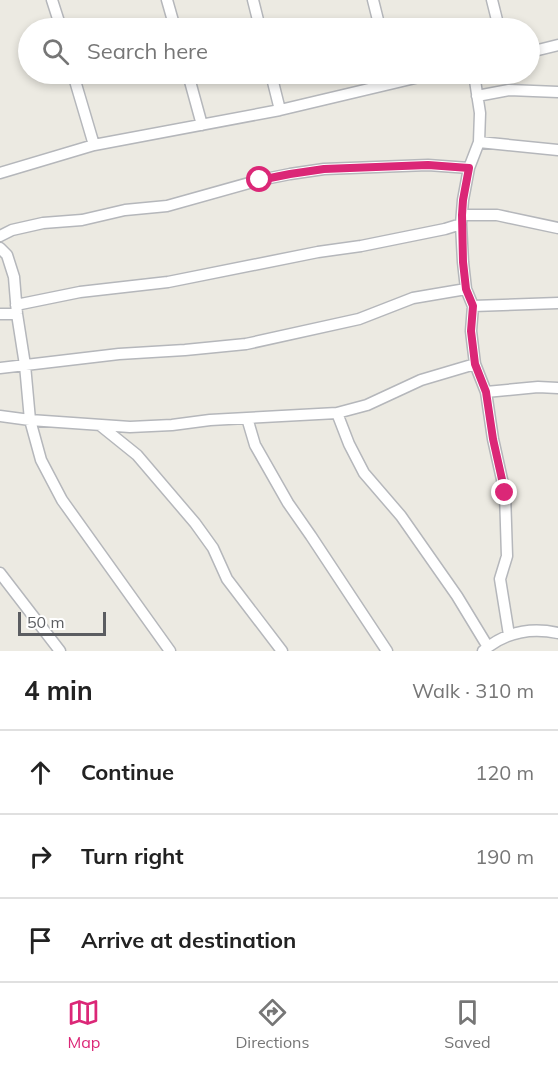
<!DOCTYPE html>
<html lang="en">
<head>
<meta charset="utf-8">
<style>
  :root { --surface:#fff; --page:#f6f6f6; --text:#222; --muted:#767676; --line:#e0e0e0; --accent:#db2777 }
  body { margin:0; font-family:Mulish,sans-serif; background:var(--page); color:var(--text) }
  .scale { position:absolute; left:18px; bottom:15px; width:88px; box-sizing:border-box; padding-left:6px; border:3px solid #5b5d61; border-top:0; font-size:16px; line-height:21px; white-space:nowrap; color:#5b5d61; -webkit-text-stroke:4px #fff; paint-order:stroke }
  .stop { position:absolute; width:18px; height:18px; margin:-14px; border:4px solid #db2777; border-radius:50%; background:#fff }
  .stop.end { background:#db2777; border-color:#fff; box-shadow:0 2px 6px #0008 }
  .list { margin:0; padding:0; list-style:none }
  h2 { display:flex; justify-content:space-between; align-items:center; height:78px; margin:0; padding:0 24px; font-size:26px }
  h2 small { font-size:20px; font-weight:400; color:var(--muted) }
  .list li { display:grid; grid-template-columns:39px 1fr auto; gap:18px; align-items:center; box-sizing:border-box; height:84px; padding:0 24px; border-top:2px solid var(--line) }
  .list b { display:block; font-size:22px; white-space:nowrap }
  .list em { font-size:20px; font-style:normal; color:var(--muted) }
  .icon { flex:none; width:33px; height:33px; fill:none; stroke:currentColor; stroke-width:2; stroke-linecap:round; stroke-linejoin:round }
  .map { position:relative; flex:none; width:558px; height:651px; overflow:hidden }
  .search { position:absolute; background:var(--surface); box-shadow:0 3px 9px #0003; left:18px; right:18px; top:18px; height:66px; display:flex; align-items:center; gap:15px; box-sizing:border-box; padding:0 21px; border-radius:33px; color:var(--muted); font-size:22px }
  .sheet { height:330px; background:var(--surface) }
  nav { display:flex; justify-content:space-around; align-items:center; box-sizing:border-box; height:84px; border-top:2px solid var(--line); background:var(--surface); font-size:16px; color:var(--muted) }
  nav a { display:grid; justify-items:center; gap:3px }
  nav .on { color:var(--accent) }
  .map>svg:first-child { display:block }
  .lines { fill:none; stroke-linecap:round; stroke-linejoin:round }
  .street-casing { stroke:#b5b7bb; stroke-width:13 }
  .street { stroke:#fff; stroke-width:10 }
  .route { stroke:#db2777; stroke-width:8 }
</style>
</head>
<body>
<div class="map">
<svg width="558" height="651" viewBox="0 0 558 651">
  <rect width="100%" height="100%" fill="#eceae2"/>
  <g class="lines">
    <defs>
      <path id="street" d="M52,0L61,28
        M167,0L175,28
        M253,0L260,28
        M373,0L380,28
        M492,0L499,28
        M530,52L558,45
        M73,74L94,145
        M188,74L202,125
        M271,74L280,110
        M474,74L480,113L479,142L469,168L463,200L461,224L463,262L466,289L473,306L471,331L475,364L486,392L493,439L505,493L507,556L500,579L509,635
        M477,96L509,90L558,92
        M479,142L558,150
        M0,173L94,145L280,110L432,74
        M462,215H497L558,228
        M0,236L12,230L43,223L82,220L125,210L167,206L260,180L290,174L324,169L428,165L469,168
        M0,248L7,255L14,277L17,314L25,365L30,420L41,460L62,500L170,651
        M16,305L80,292L168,282L318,252L361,246L445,229L461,224
        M473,306L558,303
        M0,314H17
        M0,368L119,354L185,350L246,344L359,319L413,298L466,289
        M486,392L538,387L558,388
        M337,413L349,444L364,473L401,516L457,596L488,647
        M0,416L30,420L130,427L172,425L210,420L337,413L367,405L421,380L475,364
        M247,418L255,445L288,503L311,536L387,651
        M101,426L137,455L195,523L213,548L227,579L282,651
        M0,573L60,651
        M483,651C505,632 530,627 558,633"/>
    </defs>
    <use href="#street" class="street-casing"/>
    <use href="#street" class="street"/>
  </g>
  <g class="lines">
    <path class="route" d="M260,180L290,174L324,169L428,165L469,168L463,200L462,215L463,262L466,289L473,306L471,331L475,364L486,392L493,439L505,493"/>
  </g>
</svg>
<div class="scale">50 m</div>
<div class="stop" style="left:260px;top:180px"></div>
<div class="stop end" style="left:505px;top:493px"></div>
<div class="search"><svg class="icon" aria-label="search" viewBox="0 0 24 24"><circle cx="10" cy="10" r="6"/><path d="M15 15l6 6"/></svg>Search here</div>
</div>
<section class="sheet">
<h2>4 min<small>Walk · 310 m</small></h2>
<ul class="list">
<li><svg class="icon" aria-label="ahead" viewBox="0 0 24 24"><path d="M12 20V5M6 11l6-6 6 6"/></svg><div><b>Continue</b></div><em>120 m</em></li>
<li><svg class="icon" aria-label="right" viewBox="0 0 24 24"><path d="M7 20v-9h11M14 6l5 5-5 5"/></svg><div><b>Turn right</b></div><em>190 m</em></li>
<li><svg class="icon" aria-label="arrive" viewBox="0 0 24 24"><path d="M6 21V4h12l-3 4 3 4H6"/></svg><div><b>Arrive at destination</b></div></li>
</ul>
</section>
<nav>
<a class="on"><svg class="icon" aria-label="map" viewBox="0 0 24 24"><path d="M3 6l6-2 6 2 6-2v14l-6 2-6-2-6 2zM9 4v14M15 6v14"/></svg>Map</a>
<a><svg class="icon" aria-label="directions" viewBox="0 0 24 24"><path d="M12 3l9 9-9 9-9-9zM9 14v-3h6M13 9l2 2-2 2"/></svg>Directions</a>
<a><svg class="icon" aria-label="saved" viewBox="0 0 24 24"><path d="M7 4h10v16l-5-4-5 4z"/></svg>Saved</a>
</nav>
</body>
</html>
